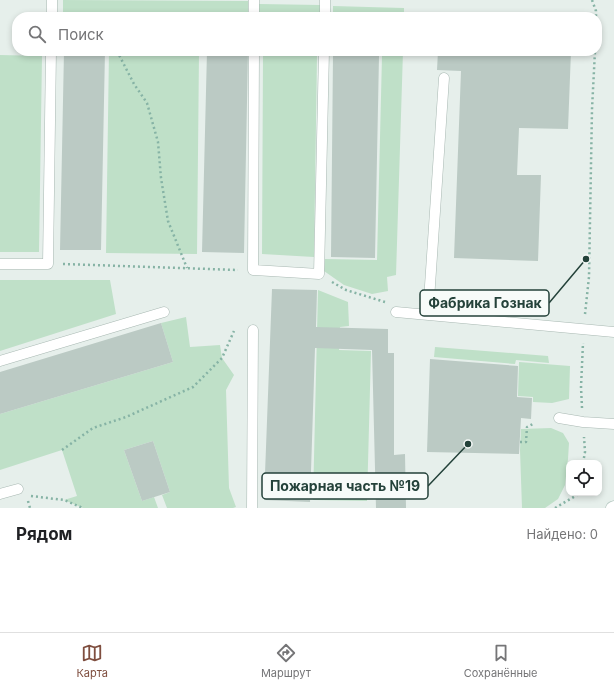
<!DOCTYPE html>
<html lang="ru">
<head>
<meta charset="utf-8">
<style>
  :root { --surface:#fff; --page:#f2f2f2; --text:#202124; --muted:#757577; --line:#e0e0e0; --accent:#7f4e3f }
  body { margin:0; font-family:Inter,sans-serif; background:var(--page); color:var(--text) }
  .controls { position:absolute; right:12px; bottom:12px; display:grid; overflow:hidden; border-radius:8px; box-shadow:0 2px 6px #0003 }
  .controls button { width:36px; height:36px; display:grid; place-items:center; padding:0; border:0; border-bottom:1px solid var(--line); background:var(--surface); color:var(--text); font:20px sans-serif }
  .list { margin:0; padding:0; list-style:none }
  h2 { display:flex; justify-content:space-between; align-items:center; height:52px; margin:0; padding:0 16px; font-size:17px }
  h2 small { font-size:13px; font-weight:400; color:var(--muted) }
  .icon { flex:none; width:22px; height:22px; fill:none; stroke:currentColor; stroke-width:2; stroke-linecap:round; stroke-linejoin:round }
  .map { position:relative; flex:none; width:614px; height:508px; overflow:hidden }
  .search { position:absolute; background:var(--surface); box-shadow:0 2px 6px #0003; left:12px; right:12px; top:12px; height:44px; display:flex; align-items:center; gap:10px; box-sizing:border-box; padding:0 14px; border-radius:16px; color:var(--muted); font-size:15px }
  .sheet { height:124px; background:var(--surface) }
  nav { display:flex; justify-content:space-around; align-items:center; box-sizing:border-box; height:56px; border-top:1px solid var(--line); background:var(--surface); font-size:11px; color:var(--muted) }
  nav a { display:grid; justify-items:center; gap:2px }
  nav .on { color:var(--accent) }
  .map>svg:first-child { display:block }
  .green { fill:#bfe0c8 }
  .building { fill:#bbcac4 }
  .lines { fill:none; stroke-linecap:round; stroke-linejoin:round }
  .service-casing { stroke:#a8b8b2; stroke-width:11 }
  .secondary-casing { stroke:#a4bbb3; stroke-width:13 }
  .path { stroke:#86b3a5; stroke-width:2.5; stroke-dasharray:2 3; stroke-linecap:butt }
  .service { stroke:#fff; stroke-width:10 }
  .secondary { stroke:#fff; stroke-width:12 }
  .leader { fill:none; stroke:#24423a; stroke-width:1.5 }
  .callout-dot { fill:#24423a; stroke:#f7fbf9; stroke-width:1.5 }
  .callout { fill:#f7fbf9; stroke:#24423a; stroke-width:1.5 }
  .callout-label { font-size:14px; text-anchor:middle; font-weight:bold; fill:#24423a }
</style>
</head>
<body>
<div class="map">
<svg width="614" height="508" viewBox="0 0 614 508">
  <rect width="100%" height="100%" fill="#e6efeb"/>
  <path class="green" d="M63,0L248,1V17H63Z
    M259,4L320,5V17H259Z
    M333,6L404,8V17H333Z
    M109,51L199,52L197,254L106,253Z
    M259,51H320V56H317L314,257L262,254L263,55L259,54Z
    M332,51H403L396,275L387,277L388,291L372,294L344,285L324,271L325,259L377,260L382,56L379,54L332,53Z
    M0,55L42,56L39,252H0Z
    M0,280H110L116,314L0,351Z
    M318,290L348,302L349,326L340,327L339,350L371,351L367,501L313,500Z
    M186,317L190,347L220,345L222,358L234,375L226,390L229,488L236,507L233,508H167L162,495L170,492L153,441L124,450L142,501L154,497L158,508H83L64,500L77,496L62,450L0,470V414L173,362L161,323Z
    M435,347L548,356L549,363L516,360L515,364L434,357Z
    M519,362L570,366L569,399L552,403L533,402V397L518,396Z
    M551,428L563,433L569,443L568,459L565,485L558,499L545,508H522L520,450L521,429Z"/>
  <path class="building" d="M64,51H105L101,250H60Z
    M207,51H248L244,253L202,252Z
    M438,51H571L568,129L519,128L517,175H541L538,261L454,258L461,71L437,70Z
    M333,55L379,56L375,258L331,257Z
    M272,289L317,290L316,327L388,329V353H394V455L405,454L406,508H376L372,350L315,348L310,502L264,500Z
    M161,323L173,362L0,414V372Z
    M430,359L518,366L517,397L532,398L531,419L521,418L519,454L427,452Z
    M153,441L170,492L142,501L124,450Z"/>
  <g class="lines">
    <defs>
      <path id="service" d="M52,17V0
        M254,17V0
        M325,17V0
        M254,51L253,270L319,274L324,51
        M0,264H48L51,51
        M396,312L614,332
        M428,315L444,78
        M0,361L164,312
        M559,418L583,422L614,424
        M0,494L18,489
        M252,508L253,330"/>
      <path id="secondary" d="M612,508L614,507"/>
    </defs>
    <use href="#service" class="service-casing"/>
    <use href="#secondary" class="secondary-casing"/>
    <path class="path" d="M592,0L596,11V17
      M117,51L134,84L147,103L158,142L161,178L168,221L187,268
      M63,264L238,270
      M332,282L346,290L385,302
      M585,314L589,277L592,109L595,51
      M582,408L581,387L583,343
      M520,442H526L527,427L533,424
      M62,450L93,428L126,417L193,387L222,358L234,331
      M583,463L585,452L584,437
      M31,496L64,500L83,508
      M28,501L30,508
      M555,508L577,495V493"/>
    <use href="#service" class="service"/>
    <use href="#secondary" class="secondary"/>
  </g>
  <path class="leader" d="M586 259L549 303M468 444L428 486"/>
  <g class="callout-dot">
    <circle cx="586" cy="259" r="4"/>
    <circle cx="468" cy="444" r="4"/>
  </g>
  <g class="callout">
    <rect x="420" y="290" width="129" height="26" rx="4"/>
    <rect x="262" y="473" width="166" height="26" rx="4"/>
  </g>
  <g class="callout-label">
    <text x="485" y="308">Фабрика Гознак</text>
    <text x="345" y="491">Пожарная часть №19</text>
  </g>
</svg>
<div class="controls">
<button><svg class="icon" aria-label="locate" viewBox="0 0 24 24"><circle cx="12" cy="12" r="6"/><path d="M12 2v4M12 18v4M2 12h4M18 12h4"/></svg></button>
</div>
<div class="search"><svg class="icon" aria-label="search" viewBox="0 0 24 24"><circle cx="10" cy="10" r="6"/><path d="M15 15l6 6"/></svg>Поиск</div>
</div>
<section class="sheet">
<h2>Рядом<small>Найдено: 0</small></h2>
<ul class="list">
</ul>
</section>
<nav>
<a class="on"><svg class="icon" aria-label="map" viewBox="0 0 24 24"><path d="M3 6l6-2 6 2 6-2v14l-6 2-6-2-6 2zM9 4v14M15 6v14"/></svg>Карта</a>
<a><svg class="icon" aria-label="directions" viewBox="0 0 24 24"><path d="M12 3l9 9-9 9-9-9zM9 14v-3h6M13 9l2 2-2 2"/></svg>Маршрут</a>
<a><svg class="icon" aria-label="saved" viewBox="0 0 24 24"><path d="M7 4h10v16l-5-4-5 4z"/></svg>Сохранённые</a>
</nav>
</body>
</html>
